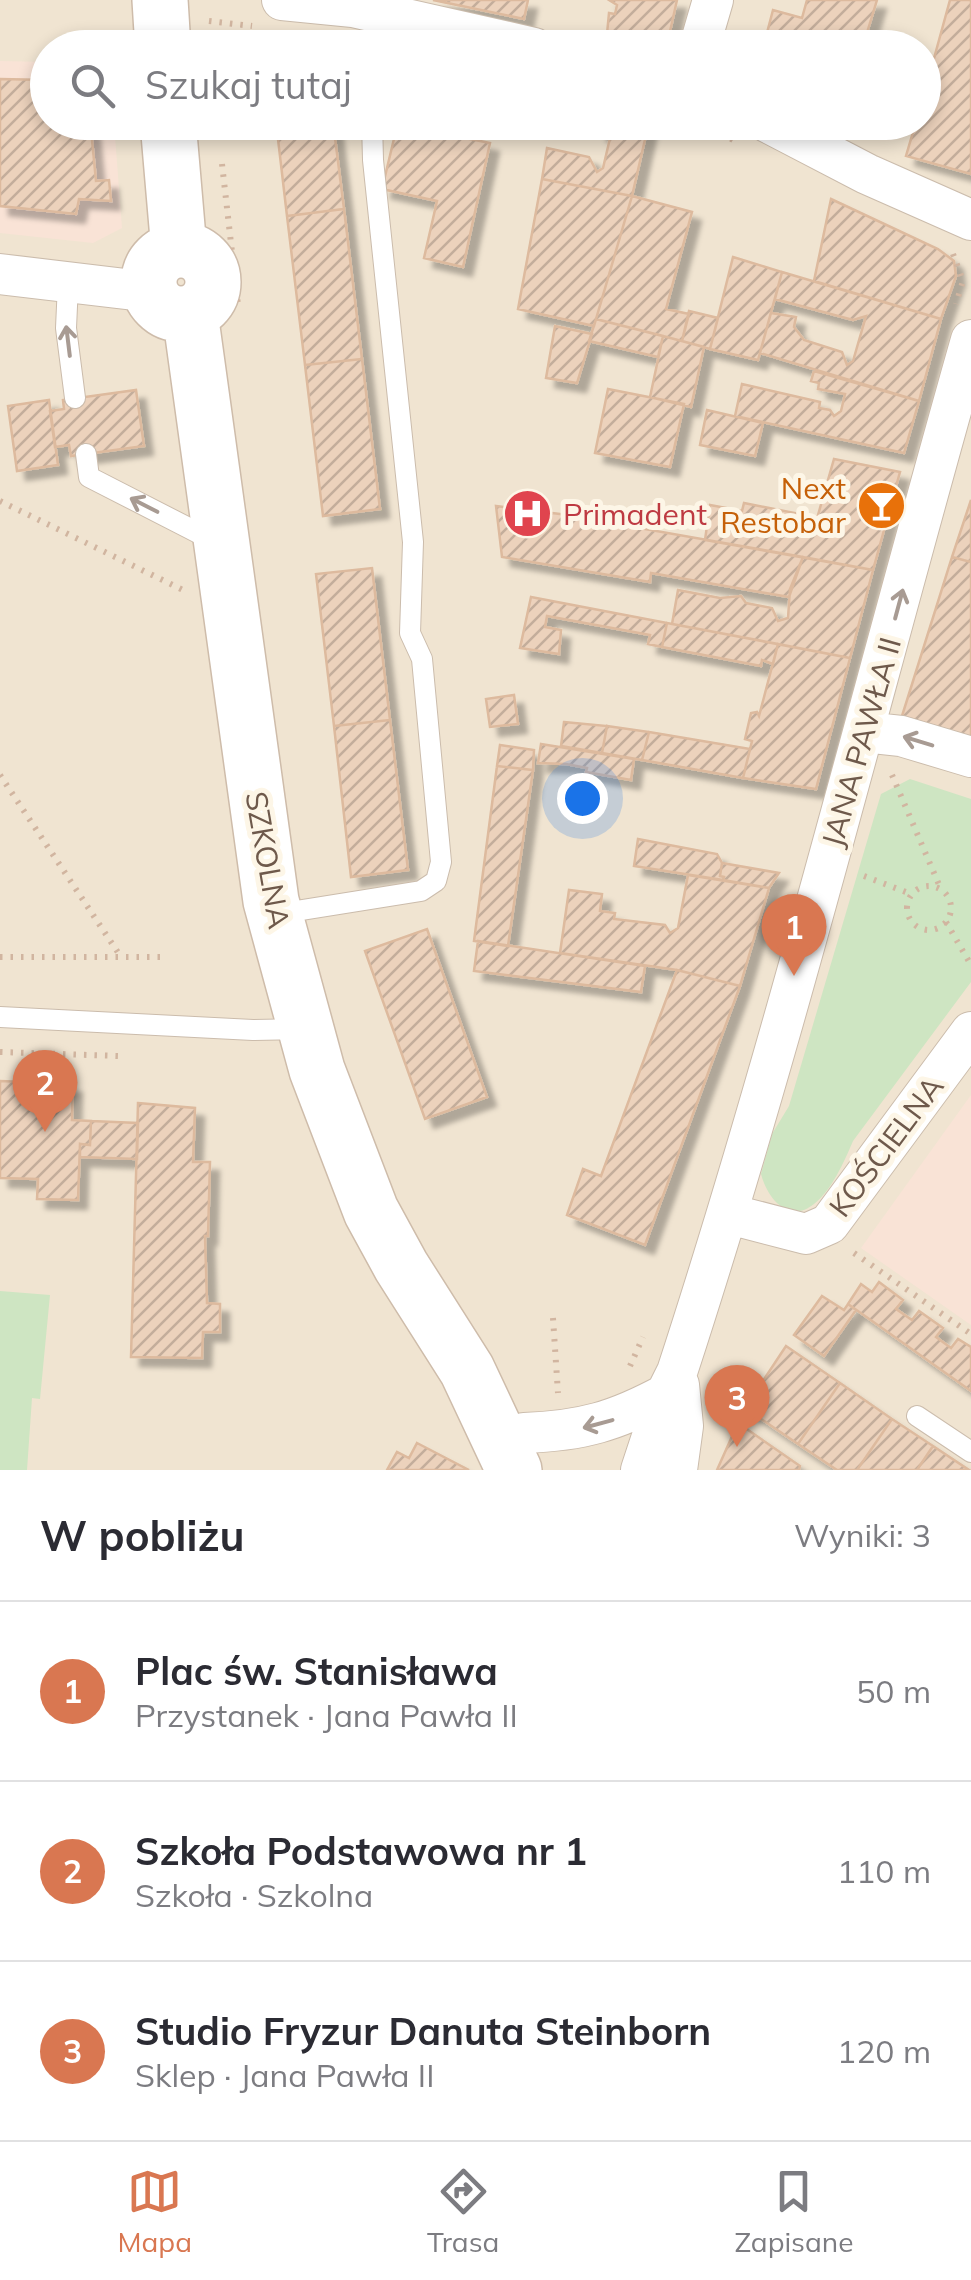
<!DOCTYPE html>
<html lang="pl">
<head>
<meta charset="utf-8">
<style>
  :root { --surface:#fff; --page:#f2f2f3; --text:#2b2b33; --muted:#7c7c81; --line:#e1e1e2; --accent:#d97751 }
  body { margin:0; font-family:Mulish,sans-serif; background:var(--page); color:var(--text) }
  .you { position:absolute; left:582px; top:798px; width:35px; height:35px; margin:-25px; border:8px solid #fff; border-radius:50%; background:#1a73e8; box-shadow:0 0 0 15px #1a73e833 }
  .badge { display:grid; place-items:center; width:65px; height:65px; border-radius:50%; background:var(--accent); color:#fff; font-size:32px; font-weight:700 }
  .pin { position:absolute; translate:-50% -82px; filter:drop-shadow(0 2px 5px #0008) }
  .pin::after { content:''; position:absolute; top:52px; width:35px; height:30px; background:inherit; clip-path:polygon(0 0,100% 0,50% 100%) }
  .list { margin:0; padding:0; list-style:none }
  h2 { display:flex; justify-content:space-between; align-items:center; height:130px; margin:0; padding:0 40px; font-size:42px }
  h2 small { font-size:32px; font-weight:400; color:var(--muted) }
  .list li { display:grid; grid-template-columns:65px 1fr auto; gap:30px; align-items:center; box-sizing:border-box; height:180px; padding:0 40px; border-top:2px solid var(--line) }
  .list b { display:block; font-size:38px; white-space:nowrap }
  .list p { margin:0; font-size:32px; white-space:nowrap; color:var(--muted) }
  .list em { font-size:32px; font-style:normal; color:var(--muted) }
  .icon { flex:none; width:55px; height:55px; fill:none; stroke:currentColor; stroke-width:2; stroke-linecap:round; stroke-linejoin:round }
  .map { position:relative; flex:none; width:971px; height:1470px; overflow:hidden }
  .search { position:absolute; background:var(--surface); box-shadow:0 5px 15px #0003; left:30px; right:30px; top:30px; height:110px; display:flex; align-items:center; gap:25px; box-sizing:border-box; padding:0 35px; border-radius:55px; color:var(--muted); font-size:38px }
  .sheet { height:670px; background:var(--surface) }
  nav { display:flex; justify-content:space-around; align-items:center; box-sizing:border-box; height:140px; border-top:2px solid var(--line); background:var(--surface); font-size:28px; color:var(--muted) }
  nav a { display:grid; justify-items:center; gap:5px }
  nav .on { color:var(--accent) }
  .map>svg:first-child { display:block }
  .residential { fill:#f0e4d1; fill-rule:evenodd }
  .commercial { fill:#f9e3d6 }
  .park { fill:#cee5c2 }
  .building { fill:url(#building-hatch); stroke:#ddba9e; stroke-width:2.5; filter:url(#shadow) }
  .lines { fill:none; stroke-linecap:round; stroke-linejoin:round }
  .lane-casing { stroke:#cbbcac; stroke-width:22 }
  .street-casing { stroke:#cbbcac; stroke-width:42 }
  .secondary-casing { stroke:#cebcaa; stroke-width:58 }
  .path { stroke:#d1b5a0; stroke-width:6; stroke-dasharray:2.5 8; stroke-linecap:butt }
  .lane { stroke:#fff; stroke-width:20 }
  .street { stroke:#fff; stroke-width:40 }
  .secondary { stroke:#fff; stroke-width:55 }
  .oneway { stroke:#a89b93 }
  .labels { text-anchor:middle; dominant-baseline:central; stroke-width:10; stroke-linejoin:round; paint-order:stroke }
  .food-label { font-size:30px; fill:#c56008; stroke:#fdf6e7; text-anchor:end }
  .health-label { font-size:30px; fill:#be3a42; stroke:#fdf6e7; text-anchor:start }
  .street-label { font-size:30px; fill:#6e594b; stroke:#fdf6e7 }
</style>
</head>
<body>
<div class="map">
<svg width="971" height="1470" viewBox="0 0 971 1470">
  <defs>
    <pattern id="building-hatch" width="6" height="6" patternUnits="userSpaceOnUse" patternTransform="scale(2.5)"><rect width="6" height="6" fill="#ecd2bc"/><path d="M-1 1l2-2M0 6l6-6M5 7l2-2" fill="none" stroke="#c3ad9b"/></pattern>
    <filter id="shadow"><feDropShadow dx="9" dy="9" stdDeviation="2.5" flood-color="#0004"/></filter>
  </defs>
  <rect width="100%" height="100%" fill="#faf2e2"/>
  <path class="residential" d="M0,0H971V1470H0ZM48,48H924V122H48Z"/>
  <path class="commercial" d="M0,61L47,62L48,122L114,123L122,228L93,243L0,233Z
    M971,1095V1325L861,1248Z"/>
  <path class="park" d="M910,779L971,799V982L853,1141C844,1162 832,1190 814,1204C788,1225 767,1197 761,1174L772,1134L789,1106L881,794Z
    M0,1291L50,1295L40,1399L32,1398L27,1470H0Z"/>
  <path class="building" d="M433,0H528L524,19Z
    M609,0H677L667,45L607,34L609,13L615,14L617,5Z
    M807,0H877L866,36L896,48H763L773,10L802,18Z
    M950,0H971V174L906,156L916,122H924V95Z
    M0,79L48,80V122H80L91,130L96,181L109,180L111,201L79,199L76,214L0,206Z
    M276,122H333L344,209L287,216Z
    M398,122H458L455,136L490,143L463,267L424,258L437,201L382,189Z
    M600,122H649L632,196L542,179L547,148L589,157L597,172L603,168L611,134L598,132Z
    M542,179L632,196L594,326L518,309Z
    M632,196L692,212L666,309L689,314L682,341L596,319Z
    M831,199L938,249L954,261L956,276L941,319L814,281Z
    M344,209L362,359L305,365L287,216Z
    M733,257L782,272L758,360L710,349Z
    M782,272L941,319L919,401L760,353L771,313L796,317L794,327L804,340L842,352L847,365L853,361L866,316L853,320L775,299Z
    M689,311L718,318L710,349L682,341Z
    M596,319L663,336L658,357L589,341Z
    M555,326L592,334L577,383L546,378Z
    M663,336L704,347L691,407L650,397Z
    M362,359L380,509L323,516L305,365Z
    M814,371L919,401L904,453L735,416L742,384L820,402L819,408L830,410L834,416L841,411L845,394L818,389L819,383L811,381Z
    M608,389L684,404L670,467L595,453Z
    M136,390L144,446L71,456L69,445L55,447L50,411L64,409L63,400Z
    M49,400L58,465L17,471L8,406Z
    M707,410L763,423L755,456L700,445Z
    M834,459L900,472L873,570L705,540L710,505L742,511L744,503L795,513L801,526L814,529Z
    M971,500V562L952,557Z
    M496,506L560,514L803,557L789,597L651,573L650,582L502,557Z
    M803,557L873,570L850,658L672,624L678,590L720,598L741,596L746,603L772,608L778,621L788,618L790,589Z
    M952,557L971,562V737L902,716Z
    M372,568L390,720L334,726L316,574Z
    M531,597L667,623L662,647L648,644L650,635L547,616L545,627L561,630L559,654L520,648Z
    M667,623L778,644L773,664L762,660L761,666L662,647Z
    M778,644L850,658L816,789L743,778L752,741L745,739L751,713L757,712L759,716Z
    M514,695L518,724L490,727L486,699Z
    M390,720L408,870L351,877L334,726Z
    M564,722L607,726L602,753L561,746Z
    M607,726L649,732L642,760L602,753Z
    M649,732L750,749L743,778L642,760Z
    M541,744L634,759L631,780L586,772L587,768L566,764L538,763Z
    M500,745L534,750L533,770L497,766Z
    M497,766L533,770L508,946L474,941Z
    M638,839L717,854L722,863L720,876L724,877L723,880L634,866Z
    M722,863L779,873L769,888L723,880L724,877L720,876Z
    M688,875L769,888L740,986L677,970L560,953L569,890L602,894L600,911L615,913L614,919L665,925L670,933L678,928Z
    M427,929L487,1097L425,1119L365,951Z
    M478,941L645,966L641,992L474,971Z
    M677,970L740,986L645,1245L567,1215L583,1169L601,1176Z
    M0,1081L73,1084L72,1120L91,1121L90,1145L80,1144L78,1200L37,1199L38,1179L0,1178Z
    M138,1103L195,1108L193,1162H210L208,1236H205L207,1303L220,1304V1332H203L202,1358L131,1357Z
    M91,1121L138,1123L137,1159L80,1157V1144L90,1145Z
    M879,1282L903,1300L896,1309L912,1320L919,1311L943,1328L936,1337L951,1348L958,1339L971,1347V1391L848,1304L861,1284L872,1292Z
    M822,1296L844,1310L848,1304L856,1310L824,1356L794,1335Z
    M786,1346L840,1383L798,1444L745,1408Z
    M840,1383L892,1419L857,1470H837L798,1444Z
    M892,1419L933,1446L917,1470H857Z
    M738,1423L800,1466L799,1470H717Z
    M417,1443L469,1470H387L397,1452L409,1458Z
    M933,1446L969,1470H917Z"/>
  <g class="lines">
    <defs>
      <path id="lane" d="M375,48L378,13
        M68,284L66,328L75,398
        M86,454L89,477L214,541
        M277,914L421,891L436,881L441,862L422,659L410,633L413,542L373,160L372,122
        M0,1017L253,1030L304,1029
        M917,1416L971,1452"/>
      <path id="street" d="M282,0L353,7L534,48
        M699,48L713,0
        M767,122L867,174L971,220
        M0,274L134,290L149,288
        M864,732L901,736L971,757
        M729,1214L806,1234L829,1224L971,1032
        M524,1433C582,1431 616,1421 666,1394
        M641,1470L666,1394L677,1372C788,1032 873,684 971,340
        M677,1470L683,1426L679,1385"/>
      <path id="secondary" d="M160,0L163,48
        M168,122L179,250
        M149 282a32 32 0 1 1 64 0a32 32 0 1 1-64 0Z
        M190,313L271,901L317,1070L371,1211L401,1266L467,1370L514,1470"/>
    </defs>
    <use href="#lane" class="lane-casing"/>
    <use href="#street" class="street-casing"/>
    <use href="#secondary" class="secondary-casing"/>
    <path class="path" d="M209,21L252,26
      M569,36L627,48
      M704,122L733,140
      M222,164L238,305
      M953,254L963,281L956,304
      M0,501L183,590
      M0,775L121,957
      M892,775L940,887
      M864,876L911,894
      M907 908a22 22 0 1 1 44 0a22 22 0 1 1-44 0Z
      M946,922L971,965
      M0,957H166
      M0,1052L119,1056
      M854,1253L971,1334
      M553,1318L558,1393
      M630,1366L643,1337"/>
    <use href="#lane" class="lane"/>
    <use href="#street" class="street"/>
    <use href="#secondary" class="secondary"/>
  </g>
  <defs><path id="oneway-shaft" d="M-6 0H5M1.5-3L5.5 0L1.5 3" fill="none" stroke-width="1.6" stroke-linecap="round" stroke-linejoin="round" transform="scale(2.5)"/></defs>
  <g class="oneway">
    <use href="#oneway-shaft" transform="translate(68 341) rotate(-97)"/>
    <use href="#oneway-shaft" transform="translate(144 505) rotate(-153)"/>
    <use href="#oneway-shaft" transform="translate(899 604) rotate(-75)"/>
    <use href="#oneway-shaft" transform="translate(918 741) rotate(-163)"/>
    <use href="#oneway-shaft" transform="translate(598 1424) rotate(165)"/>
  </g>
  <defs>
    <symbol id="bar-disc" viewBox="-11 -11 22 22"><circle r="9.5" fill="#e8710a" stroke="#fdf6e7"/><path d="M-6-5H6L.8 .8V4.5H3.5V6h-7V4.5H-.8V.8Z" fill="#fff"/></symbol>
    <symbol id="hospital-disc" viewBox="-11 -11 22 22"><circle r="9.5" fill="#e0444e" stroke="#fdf6e7"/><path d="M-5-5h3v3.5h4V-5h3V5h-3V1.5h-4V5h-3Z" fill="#fff"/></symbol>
  </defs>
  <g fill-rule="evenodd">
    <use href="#bar-disc" x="854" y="478" width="55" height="55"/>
    <use href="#hospital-disc" x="500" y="486" width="55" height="55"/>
  </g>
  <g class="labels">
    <g class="food-label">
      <text x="846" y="488">Next<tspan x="846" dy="34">Restobar</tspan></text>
    </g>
    <g class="health-label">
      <text x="563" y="514">Primadent</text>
    </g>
    <g class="street-label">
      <text transform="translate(861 742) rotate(-74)">JANA PAWŁA II</text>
      <text transform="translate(268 860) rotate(80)">SZKOLNA</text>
      <text transform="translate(886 1146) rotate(-53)">KOŚCIELNA</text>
    </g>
  </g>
</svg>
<div class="you"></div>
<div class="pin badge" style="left:794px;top:976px">1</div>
<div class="pin badge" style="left:45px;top:1132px">2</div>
<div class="pin badge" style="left:737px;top:1447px">3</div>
<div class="search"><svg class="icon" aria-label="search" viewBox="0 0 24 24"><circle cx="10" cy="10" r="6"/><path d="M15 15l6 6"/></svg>Szukaj tutaj</div>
</div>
<section class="sheet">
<h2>W pobliżu<small>Wyniki: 3</small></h2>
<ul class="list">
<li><span class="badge">1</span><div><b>Plac św. Stanisława</b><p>Przystanek · Jana Pawła II</p></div><em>50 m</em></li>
<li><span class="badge">2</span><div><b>Szkoła Podstawowa nr 1</b><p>Szkoła · Szkolna</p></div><em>110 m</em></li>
<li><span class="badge">3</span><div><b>Studio Fryzur Danuta Steinborn</b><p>Sklep · Jana Pawła II</p></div><em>120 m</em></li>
</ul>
</section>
<nav>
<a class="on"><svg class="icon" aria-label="map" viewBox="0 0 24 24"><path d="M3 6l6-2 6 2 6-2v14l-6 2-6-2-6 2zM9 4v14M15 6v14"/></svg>Mapa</a>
<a><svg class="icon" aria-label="directions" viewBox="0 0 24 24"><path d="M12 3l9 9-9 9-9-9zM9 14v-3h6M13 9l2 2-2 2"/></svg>Trasa</a>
<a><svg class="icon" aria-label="saved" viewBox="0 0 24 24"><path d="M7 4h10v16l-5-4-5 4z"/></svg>Zapisane</a>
</nav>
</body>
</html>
